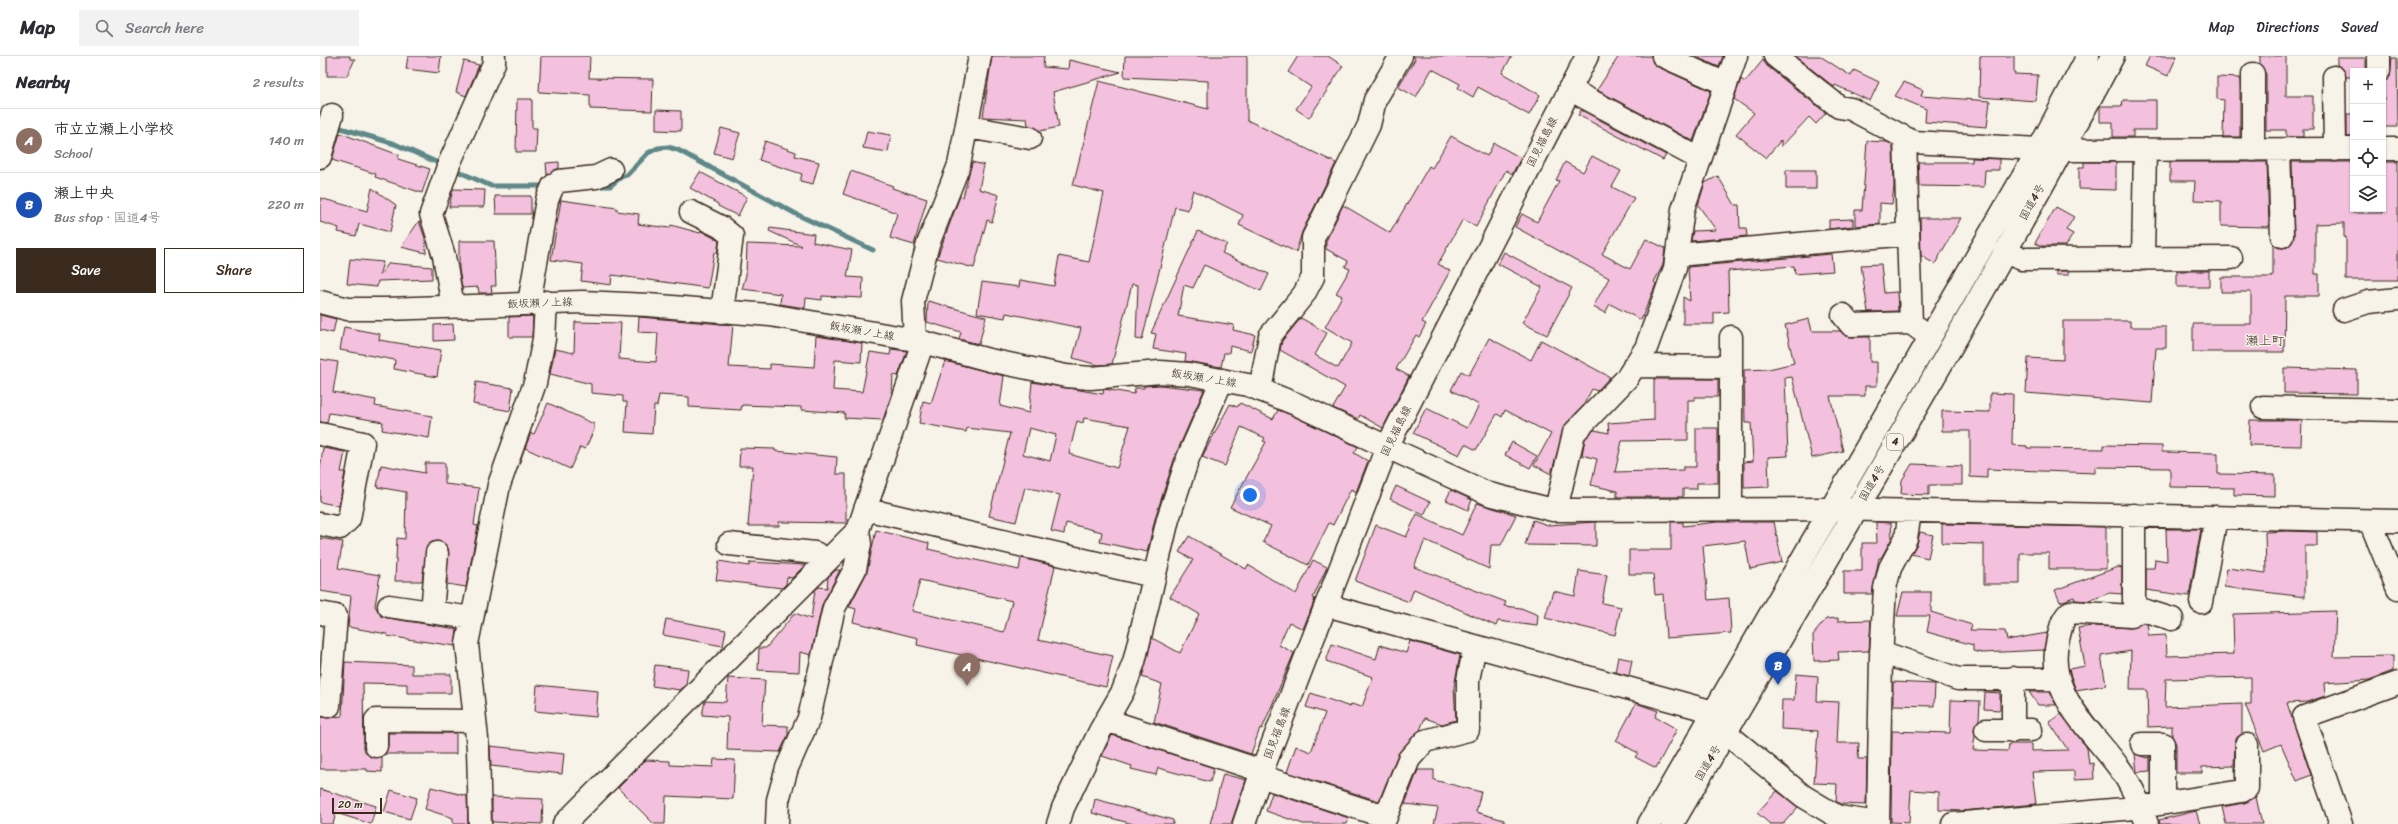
<!DOCTYPE html>
<html lang="en">
<head>
<meta charset="utf-8">
<style>
  :root { --surface:#fff; --page:#f2f2f3; --text:#2b2b33; --muted:#7c7c81; --line:#e1e1e2; --accent:#3b2a1e }
  body { margin:0; font-family:Sriracha,"Klee One",sans-serif; background:var(--page); color:var(--text) }
  .controls { position:absolute; right:12px; top:12px; display:grid; overflow:hidden; border-radius:0px; box-shadow:0 1px 3px #0004 }
  .controls button { width:36px; height:36px; display:grid; place-items:center; padding:0; border:0; border-bottom:1px solid var(--line); background:var(--surface); color:var(--text); font:20px sans-serif }
  .scale { position:absolute; left:12px; bottom:10px; width:50px; box-sizing:border-box; padding-left:4px; border:2px solid #3b2a1e; border-top:0; font-size:11px; line-height:14px; white-space:nowrap; color:#3b2a1e; -webkit-text-stroke:3px #f7f3e8; paint-order:stroke }
  .you { position:absolute; left:930px; top:439px; width:14px; height:14px; margin:-10px; border:3px solid #fff; border-radius:50%; background:#1a73e8; box-shadow:0 0 0 6px #1a73e833 }
  .badge { display:grid; place-items:center; width:26px; height:26px; border-radius:50%; background:var(--accent); color:#fff; font-size:13px; font-weight:700 }
  .pin { position:absolute; translate:-50% -33px; filter:drop-shadow(0 1px 2px #0008) }
  .pin::after { content:''; position:absolute; top:21px; width:14px; height:12px; background:inherit; clip-path:polygon(0 0,100% 0,50% 100%) }
  .list { margin:0; padding:0; list-style:none }
  h2 { display:flex; justify-content:space-between; align-items:center; height:52px; margin:0; padding:0 16px; font-size:17px }
  h2 small { font-size:13px; font-weight:400; color:var(--muted) }
  .list li { display:grid; grid-template-columns:26px 1fr auto; gap:12px; align-items:center; box-sizing:border-box; height:64px; padding:0 16px; border-top:1px solid var(--line) }
  .list b { display:block; font-size:15px; white-space:nowrap }
  .list p { margin:0; font-size:13px; white-space:nowrap; color:var(--muted) }
  .list em { font-size:13px; font-style:normal; color:var(--muted) }
  .actions { display:flex; gap:8px; padding:12px 16px }
  .actions a { flex:1; padding:9px 0; border:1px solid var(--accent); border-radius:0px; text-align:center; font-size:14px; color:var(--accent) }
  .actions .main { background:var(--accent); color:#fff }
  .icon { flex:none; width:22px; height:22px; fill:none; stroke:currentColor; stroke-width:2; stroke-linecap:round; stroke-linejoin:round }
  .map { position:relative; flex:none; width:2078px; height:768px; overflow:hidden }
  header { display:flex; align-items:center; gap:24px; box-sizing:border-box; height:56px; padding:0 20px; background:var(--surface); border-bottom:1px solid var(--line) }
  header strong { font-size:19px }
  nav { display:flex; gap:22px; margin-inline-start:auto; font-size:14px }
  .search { width:280px; height:36px; background:var(--page); display:flex; align-items:center; gap:10px; box-sizing:border-box; padding:0 14px; border-radius:0px; color:var(--muted); font-size:15px }
  main { display:flex }
  aside { flex:1; background:var(--surface) }
  .map>svg:first-child { display:block }
  .lines { fill:none; stroke-linecap:round; stroke-linejoin:round }
  .stream { stroke:#5f8889; stroke-width:5 }
  .building { fill:#f3c0dd; stroke:#3b2a1e; fill-rule:evenodd }
  .minor-casing { stroke:#3b2a1e; stroke-width:25 }
  .major-casing { stroke:#3b2a1e; stroke-width:25 }
  .highway-casing { stroke:#3b2a1e; stroke-width:25 }
  .minor { stroke:#f7f3e8; stroke-width:22 }
  .major { stroke:#f7f3e8; stroke-width:22 }
  .highway { stroke:#f7f3e8; stroke-width:22 }
  .labels { text-anchor:middle; dominant-baseline:central; stroke-width:3; stroke-linejoin:round; paint-order:stroke }
  .shield { fill:#f7f3e8; stroke:#73665b; stroke-width:1 }
  .shield-label { font-size:10px; font-weight:bold; fill:#3b2a1e }
  .street-label { font-size:11px; fill:#3b2a1e; stroke:#f7f3e8 }
  .quarter-label { font-size:13px; fill:#3b2a1e; stroke:#f7f3e8 }
</style>
</head>
<body>
<header>
<strong>Map</strong>
<div class="search"><svg class="icon" aria-label="search" viewBox="0 0 24 24"><circle cx="10" cy="10" r="6"/><path d="M15 15l6 6"/></svg>Search here</div>
<nav><a>Map</a><a>Directions</a><a>Saved</a></nav>
</header>
<main>
<aside>
<h2>Nearby<small>2 results</small></h2>
<ul class="list">
<li><span class="badge" style="background:#8d6e63">A</span><div><b>市立立瀬上小学校</b><p>School</p></div><em>140 m</em></li>
<li><span class="badge" style="background:#1a4fb4">B</span><div><b>瀬上中央</b><p>Bus stop · 国道4号</p></div><em>220 m</em></li>
</ul>
<div class="actions"><a class="main">Save</a><a>Share</a></div>
</aside>
<div class="map">
<svg width="2078" height="768" viewBox="0 0 2078 768">
  <rect width="100%" height="100%" fill="#f7f3e8"/>
  <filter id="ink" filterUnits="userSpaceOnUse"><feTurbulence type="fractalNoise" baseFrequency=".025" numOctaves="2"/><feDisplacementMap in="SourceGraphic" scale="8" xChannelSelector="R" yChannelSelector="G"/><feConvolveMatrix kernelMatrix="1 2 1 2 8 2 1 2 1" color-interpolation-filters="sRGB"/></filter>
  <g filter="url(#ink)">
    <g class="lines">
      <path class="stream" d="M14,70L75,88L123,109
        M133,113L171,130H227
        M277,130H290L301,121L307,119L328,97L338,92L348,91L358,94L478,159L553,194"/>
    </g>
    <path class="building" d="M7,0H30V3H35L27,20H7Z
      M88,0H121L119,17L86,13Z
      M221,0H270L269,22L333,23L332,55L270,53V39L219,36Z
      M672,0H724L723,11L748,13L749,4L801,16L733,36L739,71L720,75L708,69L707,63L663,61Z
      M805,0H927V64L1016,107L982,176L976,196L919,169L923,159L873,134L868,154L855,151L822,284L816,283L818,229L812,228L792,308L778,309L753,302L761,272L686,257L685,262L657,257L662,226L699,231L700,224L734,230L739,200L769,206L784,137L753,129L779,25L888,53V25L804,21Z
      M978,0H1008L1023,10L989,62L976,53L991,31L968,16Z
      M1093,0H1192L1182,17L1220,39L1209,59L1158,31L1153,41L1138,32L1140,28L1112,13L1096,41L1078,31L1095,3Z
      M1299,0H1331L1333,7L1338,11L1391,35L1373,85L1277,34Z
      M1374,0H1403L1399,11Z
      M1475,0H1500L1531,20L1534,14L1559,26L1550,45L1515,29L1514,31Z
      M1660,0H1694V18L1718,19L1716,45L1659,41Z
      M1830,0H1857L1848,20L1825,10Z
      M1940,0H1966V40H1993V73H1983V81H1966V74H1946V18L1940,8Z
      M2017,2H2046V15H2033V21H2026L2024,14L2017,9Z
      M2072,2H2077L2078,71H2064V26L2070,21Z
      M1443,4L1447,10L1506,57L1496,68L1489,61L1461,91V84L1446,102L1416,78L1434,57L1414,43L1421,23L1425,26Z
      M144,5L159,9L146,40L136,36Z
      M1897,21L1920,22V81H1903L1904,44L1897,43Z
      M1584,26L1603,34L1601,40L1670,45L1667,71L1605,66L1606,53L1575,40Z
      M197,43H212V72H217L216,96H196Z
      M1803,44H1836V74H1813V81H1793V66H1780V50H1802Z
      M336,54L361,55V75L336,74Z
      M1261,54L1346,99L1343,104L1258,59Z
      M2027,58H2033V81H2027Z
      M401,72L420,77L412,102L394,97Z
      M547,75L571,79L568,96L543,92Z
      M20,77L79,99L78,103L110,113L102,137L55,121L56,118L12,104Z
      M1131,80L1167,100L1174,87L1201,102L1192,118L1186,114L1156,171L1143,163L1118,208L1130,215L1102,266L1106,268L1099,281L1096,279L1076,313L1089,320L1063,372L1040,359L1038,363L1013,352L1025,331L960,294L962,285L981,262L1007,277L995,299L1018,312L1032,287L1005,271L1022,240L1016,237L1030,213L1025,211L1028,205L1006,193V185L1023,149L1070,177L1109,110L1112,112Z
      M445,85L476,96L475,100L499,106L493,128L480,125L482,118L439,104Z
      M1547,85L1567,86L1573,89L1574,130L1572,148L1560,147V168L1535,170V154H1542Z
      M1272,100L1301,115L1292,131L1314,142L1282,198L1310,213L1326,183L1345,192L1343,209L1334,226L1336,228L1321,264L1290,248L1285,257L1273,251L1289,222L1195,171L1202,158L1217,166L1239,125L1236,124L1245,106L1263,116Z
      M1652,102L1679,103V114H1665L1664,131L1599,130L1598,106H1652Z
      M239,106V112L227,119L226,107Z
      M652,106L664,109L659,133L679,139L672,166L667,164L654,212L617,202L640,140L643,141Z
      M1764,106H1796V134L1759,133V111H1764Z
      M1850,106H1947L1949,171L1901,170V145L1874,144L1875,125H1850Z
      M1972,106H2033V157H2063V106H2078V224H2026V181H2024V167L1995,168V218H1999V240H1965L1964,296H1873V268H1931V236H1901V221H1953V188L1962,192L1968,191L1974,180Z
      M1466,114H1496V133H1466Z
      M531,115L573,130L572,132L607,143L594,189L570,182L577,157L523,138Z
      M380,116L427,141L418,160L398,150V148L370,132Z
      M1398,120L1415,149H1419L1420,172H1426L1427,180L1371,185L1373,175L1396,174L1378,149L1385,127Z
      M52,132L76,149L70,176L39,168L36,180L18,176L19,172L0,166V142L47,155Z
      M133,133L165,134L164,151H129Z
      M175,140H211V158H176Z
      M241,144L297,152V155L319,158L318,168L350,172L351,169L380,177L381,175L394,182L399,185L397,198L394,196L388,232L292,219L291,229L261,225L263,208L231,204Z
      M1736,151L1754,161L1746,174L1753,178L1746,190H1722L1715,187Z
      M1600,162H1641L1615,208L1601,200Z
      M1533,163V170L1509,173V164Z
      M99,165L105,182L106,197L81,191Z
      M450,172L494,178L493,186L532,194L527,221L543,222L542,242L502,240V244L486,242L485,252L460,248L461,238L422,233L426,219L427,188L482,190L449,175Z
      M878,175L907,188L902,197L949,218L941,235L884,209L873,232L864,229L858,260L914,269L913,274L935,279L931,295L910,290L909,297H904L901,311L865,305L866,298L833,293L836,278L831,277Z
      M139,185H174L176,230H171L172,237H159L158,231L142,232L139,213Z
      M1184,196L1252,232L1227,279L1202,267L1222,231L1178,208Z
      M1511,198L1513,215L1475,218L1474,210L1408,215L1409,256L1394,257V268H1363V241L1370,245L1368,211Z
      M30,203L63,206L59,220L69,207L112,211V223L58,225L57,231L27,228Z
      M1561,208L1564,237L1577,236L1578,255L1548,256L1541,209Z
      M1736,215H1749V219H1736Z
      M1857,215H1889V231H1857Z
      M608,245L666,261L659,288L639,283L641,276L607,266Z
      M0,259L16,263L13,277L0,274Z
      M213,260L212,281H189V261Z
      M319,261L413,269L409,311L450,313V308L494,311L496,280L542,287L541,306L515,304L513,334L542,336L550,296L570,299L571,293L587,295L578,320L573,319L572,337L563,364L524,362L525,357L481,354V351L422,349L421,354L369,351V341L339,339L337,350H334L332,378L305,376L307,346H303V340L271,337V328L230,318L235,293L254,297L255,266L301,267L299,303L336,306L338,277L318,276Z
      M1489,263L1492,275H1520L1531,281H1550V306H1557V330H1545V340H1510L1523,395L1492,402L1472,321L1465,322L1468,400L1448,401L1449,431L1424,432V406L1433,405L1431,367H1425L1424,314L1449,313L1474,307L1465,269Z
      M1743,265H1810V271H1846V292H1836L1832,347L1706,337L1708,302L1743,304Z
      M133,268L134,284L114,285V269Z
      M24,271L60,278L59,284L121,294L117,321L74,313L75,304L20,294Z
      M1169,282L1211,304L1221,284L1290,321L1277,335L1272,333L1263,350L1245,369L1231,418L1214,409L1231,378L1185,354L1182,361L1177,358L1156,394L1145,388L1139,399L1093,377L1106,352L1147,372L1159,349L1131,334L1141,315L1149,319Z
      M0,303L18,306L13,336L56,344L55,350L112,360L109,382L62,374L63,366L23,359L9,357L7,367L0,366Z
      M625,305L684,320L680,350L709,357L712,326L783,338L784,333L814,338L815,332H824V330L840,329L884,334L856,398L836,459L827,496L780,486L782,476L746,467L744,478L731,475L740,439L705,431L696,466L669,460L690,377L647,372L646,376L599,367L603,345L611,347ZM764,362L810,370L797,412L749,398L757,365L763,367ZM709,372L736,379L730,405L703,398Z
      M1964,312L2037,314V338L1964,337Z
      M1334,323H1398V341H1375V344H1368V384L1302,385L1295,416L1363,414V411H1376V372H1398V427H1377V433H1363V441H1297V435L1271,429L1277,403L1262,399L1265,383L1274,374L1289,377L1288,367L1334,364Z
      M156,326L193,332L190,355L153,348Z
      M1670,337L1693,338L1692,389L1707,390V392L1784,393V389L1842,390V396L1898,397V418L1955,419V440L1914,439V432L1850,431V412L1775,411V417L1667,413V422L1650,421V375H1622V355L1670,356Z
      M228,347L274,368V374L265,393L260,391L250,413L205,392L211,377L214,378Z
      M920,347L953,363L958,354L971,359L1038,391L1034,397L1048,405L1036,436L1031,433L1013,469L1009,467L988,509L943,486L951,470L910,451L946,386L943,385L945,382L921,371L905,410L882,401L910,348L917,351Z
      M1930,364H1982L1981,390L1929,389Z
      M1192,386L1217,400L1210,412L1185,399Z
      M3,392L25,396L21,416H25L19,450L0,446V413Z
      M420,392L455,393V395L517,401L516,418H526V467L459,466V470H428L433,410H419Z
      M105,407H125V428L159,432L154,469L158,470L146,531L127,528L128,492L118,485L112,486L107,490L102,525H75L77,482L85,483L86,436L57,431L61,409L105,417Z
      M1592,408L1642,410V429H1609V439L1581,438L1582,424Z
      M1076,430L1110,446L1104,459L1070,443Z
      M1131,434L1152,444L1148,454L1126,444Z
      M1157,447L1196,459L1181,489H1171L1169,513L1105,484L1094,511L1186,546L1184,550L1201,552L1218,559L1217,570L1178,565L1176,570L1094,533L1089,546L1035,525L1056,469L1086,481L1097,458L1142,479Z
      M1213,464L1228,469L1276,466V490L1205,489Z
      M1351,466H1363V470L1397,466H1454L1462,506L1430,513L1425,485L1383,490L1388,544L1409,542L1411,577L1346,582L1343,538L1335,539L1333,518H1309V494H1351Z
      M1556,466L1571,467L1572,482L1561,502H1559L1552,538H1524V515H1542V487H1557Z
      M1622,468L1786,471V513H1729V497H1700V528H1664V488L1622,487Z
      M1846,473H1881L1869,540L1826,534V512H1834L1835,503L1847,505Z
      M556,474L609,487L608,493L699,514L701,502L735,510L718,584L793,600L786,631L597,589L598,582L533,566L536,553L529,551L547,516ZM600,524L692,545L684,576L592,555Z
      M1968,475L1997,476V490H1985V541L1904,531L1907,512L1946,517L1945,476Z
      M1600,476L1613,479L1608,502L1591,498L1597,488Z
      M869,480L926,513L928,509L976,538L993,504L1007,511L993,542L995,543L983,573L969,566L959,589L974,597L942,673L940,672L931,698L834,666L842,628L822,621L832,582L860,597L879,558L850,541L873,504L859,496Z
      M0,482L23,486L18,512L60,519L55,550L61,560L67,562L137,573L135,590L67,580V578L28,571L31,540L0,535Z
      M399,505L429,510L430,506L485,509L472,522L467,521L466,528L462,532L396,524Z
      M1798,511L1802,512V538L1789,537L1769,545L1755,544L1754,541L1740,546L1735,534Z
      M516,514H520L502,549L491,599L480,596L479,616L438,614L439,592H446L475,557L491,563L495,534L499,531L507,532L508,521Z
      M1259,515L1287,519L1282,547L1301,551L1295,579L1225,562L1233,535L1255,540Z
      M1583,536H1611V556L1652,569L1650,574L1685,575L1687,584L1727,577L1724,594L1662,597L1653,595V589L1607,576L1610,560H1577Z
      M2016,555L2014,601L2073,600V615L2049,624L2004,627L2005,640L1987,646L1967,647L1991,719L1977,725L1961,688L1944,695L1925,648H1931V621L1846,623L1845,651L1922,648V678L1916,682L1915,689L1914,710L1882,711V717H1856V688L1852,680V670L1828,671L1827,634H1810L1811,595L1781,600L1786,629L1756,634L1750,618L1749,613L1765,610L1758,572L1772,570L1810,572L1823,567L1827,568L1829,580L1846,579L1847,600L1914,598L1913,558Z
      M1518,562V565L1551,564L1549,595L1518,596L1519,604L1494,605L1493,579L1506,563Z
      M346,563L406,574L403,590L343,579Z
      M1090,585L1140,599L1134,631L1136,664L1122,668L1105,662L1100,674L1078,698L1059,745L967,716L976,690L991,696L1005,657L986,651L991,637L1030,651L1031,648L1042,651L1053,621L1006,605L1012,588L1056,603L1060,589L1086,597Z
      M1298,601L1312,604L1309,620L1295,616Z
      M25,606L92,609V618H131V637H87V628L43,627L44,690L50,701H62V716L47,715V713H0V661L7,662L22,660Z
      M335,609L368,613L366,629L360,634L332,630Z
      M1476,618L1498,620L1497,645L1519,646L1517,687H1539L1538,703H1547L1546,749L1520,748L1516,745L1517,728L1494,727L1498,675L1461,673L1462,644H1474Z
      M408,622L445,624L442,669L468,670V679L460,696L407,694L408,661L382,659L385,645L406,646Z
      M1573,626L1615,628L1614,650L1573,649Z
      M217,629L278,635L276,661L215,655Z
      M1665,636L1680,637V654L1664,653Z
      M1709,636H1730L1736,649H1718Z
      M1631,644L1660,645L1659,664L1654,674L1655,680L1653,694L1688,695L1689,688H1711V695L1748,694L1729,666L1741,658L1767,692L1769,708L1773,707L1774,723L1754,724V715L1712,716L1716,748L1642,755L1619,754V736L1591,734L1589,767L1571,766L1572,675L1630,677Z
      M1316,647L1338,655L1335,661L1357,673L1336,712L1315,701L1318,697L1296,685Z
      M68,677H136V698H65L68,690Z
      M792,679L894,712L890,726L838,712L836,719L811,713L812,710L782,700Z
      M170,690L244,698L242,718L171,710Z
      M1815,698L1828,702L1830,700V715L1817,716Z
      M394,703L415,704L413,743L346,740L345,768H334L298,732L326,704L350,705V709L393,711Z
      M1098,714H1114V724L1161,736L1156,756L1184,764V768H1114L1118,752L1085,748Z
      M903,718L926,724L911,768H890Z
      M111,731L147,740L148,768H133V762L105,753Z
      M0,733L56,750L51,768L16,757L13,768H0Z
      M71,734L97,742L90,763L64,756Z
      M1457,735L1478,751L1463,768H1450L1437,757Z
      M952,737L1029,762L1027,768H983L946,755Z
      M172,741L223,743L222,768L172,766Z
      M1936,741L1942,768H1906L1902,751L1924,747Z
      M775,743L853,764V768H813L772,757Z
      M1876,755L1880,768H1840L1839,764Z"/>
    <g class="lines">
      <defs>
        <path id="minor" d="M1343,0L1406,28
          M1455,0L1519,51L1531,53L1593,86L1719,93
          M2059,0V15
          M1933,18V94
          M2014,21L2015,94
          M1249,33L1380,103
          M648,71L710,82
          M1585,82L1591,267
          M2063,93H2078
          M1741,94L2033,93
          M1959,94L1962,180
          M0,101L12,59
          M371,156L401,171L412,180L402,256
          M1684,196L1702,203L1911,202
          M1357,199L1588,178
          M1823,203L1825,94
          M209,247L227,144L233,130L239,125L276,121L291,114
          M133,250L124,200L111,158L129,108L174,7V0
          M2024,254L2048,246L2078,243
          M1523,259L1531,269L1591,267L1602,275
          M1411,281V453
          M595,284L593,245L608,188L639,109L660,0
          M1314,310L1411,311
          M940,334L950,280L984,238L993,221V182L1049,69L1055,44L1081,0
          M1943,351L2078,354
          M0,378L43,387L29,463L20,472L0,468
          M1067,391L1169,438L1233,454L1511,453L2078,465
          M545,453L833,520
          M1236,453L1254,377L1307,322L1326,292L1355,212L1363,153L1416,0
          M2050,465L2078,533
          M409,488L495,497L508,504
          M1881,546L1896,461
          M1006,549L1394,656
          M69,550L152,562
          M112,556L117,497
          M0,557L16,560L9,650L0,648
          M1814,558V459
          M1561,596L1638,623H1738
          M786,664L942,715
          M1666,674H1711
          M1693,675V622
          M1406,677L1483,740L1518,761L1558,767
          M1822,688H1843V747
          M56,690V664L155,665
          M940,720L1066,761
          M160,768L158,692L147,588L179,429L215,327L224,283L226,246
          M244,768L538,474L603,286
          M457,768L458,744L467,712L489,662L514,552L535,513L540,488L538,474
          M738,768L743,752L780,675L803,635L814,606L848,463L868,402L902,324
          M1063,768L1089,703L1105,685L1148,674V624L1155,590
          M1558,768L1561,601L1565,532L1570,512L1586,482L1590,456
          M1633,768L1815,752L1922,735L1927,732V689
          M1827,768C1820,749 1812,729 1800,713C1772,674 1724,637 1738,583C1741,573 1741,564 1750,556L1811,560L1819,555L1823,554L1852,563
          M2021,768L1984,661L2078,627"/>
        <path id="major" d="M0,246L28,253H66L262,246L328,249L450,259L595,284L669,304L746,320L771,322L840,316L869,318L928,329L976,348L1067,391
          M924,768L942,715L1067,391L1267,0"/>
        <path id="highway" d="M1329,768L1719,93L1768,0
          M1352,768C1501,513 1654,260 1793,0"/>
      </defs>
      <use href="#minor" class="minor-casing"/>
      <use href="#major" class="major-casing"/>
      <use href="#highway" class="highway-casing"/>
      <use href="#minor" class="minor"/>
      <use href="#major" class="major"/>
      <use href="#highway" class="highway"/>
    </g>
  </g>
  <g class="labels">
    <rect class="shield" x="1567" y="378" width="16" height="16" rx="3"/>
    <g class="shield-label">
      <text x="1575" y="386">4</text>
    </g>
    <g class="street-label">
      <text transform="translate(1222 86) rotate(-63)">国見福島線</text>
      <text transform="translate(1712 146) rotate(-61)">国道4号</text>
      <text transform="translate(220 247) rotate(-2)">飯坂瀬ノ上線</text>
      <text transform="translate(542 275) rotate(10)">飯坂瀬ノ上線</text>
      <text transform="translate(884 322) rotate(9)">飯坂瀬ノ上線</text>
      <text transform="translate(1076 375) rotate(-64)">国見福島線</text>
      <text transform="translate(1552 427) rotate(-60)">国道4号</text>
      <text transform="translate(957 677) rotate(-69)">国見福島線</text>
      <text transform="translate(1388 707) rotate(-60)">国道4号</text>
    </g>
    <g class="quarter-label">
      <text x="1945" y="284">瀬上町</text>
    </g>
  </g>
</svg>
<div class="controls">
<button>+</button>
<button>−</button>
<button><svg class="icon" aria-label="locate" viewBox="0 0 24 24"><circle cx="12" cy="12" r="6"/><path d="M12 2v4M12 18v4M2 12h4M18 12h4"/></svg></button>
<button><svg class="icon" aria-label="layers" viewBox="0 0 24 24"><path d="M12 4l9 5-9 5-9-5zM3 14l9 5 9-5"/></svg></button>
</div>
<div class="scale">20 m</div>
<div class="you"></div>
<div class="pin badge" style="left:647px;top:630px;background:#8d6e63">A</div>
<div class="pin badge" style="left:1458px;top:629px;background:#1a4fb4">B</div>
</div>
</main>
</body>
</html>
